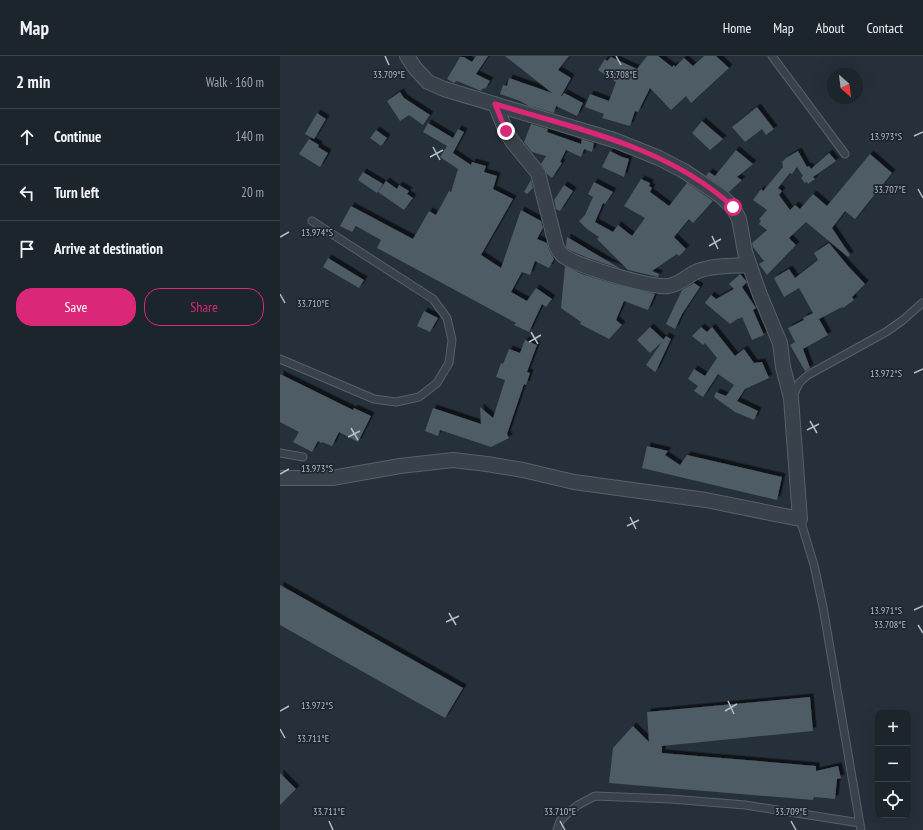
<!DOCTYPE html>
<html lang="en">
<head>
<meta charset="utf-8">
<style>
  :root { --surface:#1c242c; --page:#293038; --text:#f1f3f6; --muted:#a0a4a9; --line:#3a4148; --accent:#db2777 }
  body { margin:0; font-family:"PT Sans Narrow",sans-serif; background:var(--page); color:var(--text) }
  .controls { position:absolute; right:12px; bottom:12px; display:grid; overflow:hidden; border-radius:8px; box-shadow:0 4px 16px #0002 }
  .controls button { width:36px; height:36px; display:grid; place-items:center; padding:0; border:0; border-bottom:1px solid var(--line); background:var(--surface); color:var(--text); font:20px sans-serif }
  .compass { position:absolute; left:547px; top:12px; width:36px; height:36px; border-radius:50%; background:var(--surface); box-shadow:0 4px 16px #0002; rotate:152deg }
  .stop { position:absolute; width:12px; height:12px; margin:-9px; border:3px solid #db2777; border-radius:50%; background:#fff }
  .stop.end { background:#db2777; border-color:#fff; box-shadow:0 1px 4px #0008 }
  .list { margin:0; padding:0; list-style:none }
  h2 { display:flex; justify-content:space-between; align-items:center; height:52px; margin:0; padding:0 16px; font-size:17px }
  h2 small { font-size:13px; font-weight:400; color:var(--muted) }
  .list li { display:grid; grid-template-columns:26px 1fr auto; gap:12px; align-items:center; box-sizing:border-box; height:56px; padding:0 16px; border-top:1px solid var(--line) }
  .list b { display:block; font-size:15px; white-space:nowrap }
  .list em { font-size:13px; font-style:normal; color:var(--muted) }
  .actions { display:flex; gap:8px; padding:12px 16px }
  .actions a { flex:1; padding:9px 0; border:1px solid var(--accent); border-radius:16px; text-align:center; font-size:14px; color:var(--accent) }
  .actions .main { background:var(--accent); color:#fff }
  .icon { flex:none; width:22px; height:22px; fill:none; stroke:currentColor; stroke-width:2; stroke-linecap:round; stroke-linejoin:round }
  .map { position:relative; flex:none; width:643px; height:774px; overflow:hidden }
  header { display:flex; align-items:center; gap:24px; box-sizing:border-box; height:56px; padding:0 20px; background:var(--surface); border-bottom:1px solid var(--line) }
  header strong { font-size:19px }
  nav { display:flex; gap:22px; margin-inline-start:auto; font-size:14px }
  main { display:flex }
  aside { flex:1; background:var(--surface) }
  .map>svg:first-child { display:block }
  .building { fill:#4e5b65; filter:url(#shadow) }
  .lines { fill:none; stroke-linecap:round; stroke-linejoin:round }
  .lane-casing { stroke:#576069; stroke-width:9 }
  .street-casing { stroke:#576069; stroke-width:16 }
  .lane { stroke:#39424b; stroke-width:7 }
  .street { stroke:#39424b; stroke-width:14 }
  .route { stroke:#db2777; stroke-width:5 }
  .ticks { fill:none; stroke:#b5bdc6; stroke-width:1.5 }
  .ticks-label { font-size:10px; text-anchor:middle; fill:#b5bdc6; stroke:#1e2730; stroke-width:3.5; stroke-linejoin:round; paint-order:stroke }
</style>
</head>
<body>
<header>
<strong>Map</strong>
<nav><a>Home</a><a>Map</a><a>About</a><a>Contact</a></nav>
</header>
<main>
<aside>
<h2>2 min<small>Walk · 160 m</small></h2>
<ul class="list">
<li><svg class="icon" aria-label="ahead" viewBox="0 0 24 24"><path d="M12 20V5M6 11l6-6 6 6"/></svg><div><b>Continue</b></div><em>140 m</em></li>
<li><svg class="icon" aria-label="left" viewBox="0 0 24 24"><path d="M17 20v-9H6M10 6l-5 5 5 5"/></svg><div><b>Turn left</b></div><em>20 m</em></li>
<li><svg class="icon" aria-label="arrive" viewBox="0 0 24 24"><path d="M6 21V4h12l-3 4 3 4H6"/></svg><div><b>Arrive at destination</b></div></li>
</ul>
<div class="actions"><a class="main">Save</a><a>Share</a></div>
</aside>
<div class="map">
<svg width="643" height="774" viewBox="0 0 643 774">
  <defs>
    <filter id="shadow"><feDropShadow dx="3.5" dy="-3.5" stdDeviation="0" flood-color="#0009"/></filter>
  </defs>
  <rect width="100%" height="100%" fill="#25303a"/>
  <path class="building" d="M196,0H208L196,18L210,25L205,33L203,32L201,35L177,25L174,27L167,23L180,1H184L192,6Z
    M225,0H289L278,14L291,22L281,40H282L284,37L303,47L297,60L276,50L274,57L249,50L240,45L220,38L223,29L227,30L229,22L272,37Z
    M367,0H378L392,11L394,9L395,11L404,2L413,10L424,0H436L449,12L411,47L406,40L391,54L370,32L358,56L355,55L350,70L322,62L324,58L305,51L310,38L329,45L336,26L318,14L325,3L327,5L331,1L357,13Z
    M120,36L124,42L150,59L143,69L129,59L120,65L107,45Z
    M477,51L494,73L486,79L482,73L465,86L452,71Z
    M37,57L46,63L34,83L25,78Z
    M422,65L443,83L430,94L412,77Z
    M148,67L173,82L178,73L184,76L173,97L191,109L192,106L206,110L204,116L217,120L213,133L233,143L201,199L221,212L241,154L261,165L263,172L257,183L267,187L269,194L274,203L269,212L255,205L250,219L242,216L231,236L247,245L256,232L272,243L266,251L262,248L249,276L234,269L236,267L97,192L101,184L76,170L72,176L60,170L71,150L133,183L149,155L156,159L169,135L171,136L178,113L160,101L167,90L143,76Z
    M251,68L268,73L267,76L301,88L302,83L314,87L312,96L304,93L301,101L286,94L280,106L282,107L272,122L267,118L261,108L266,100L252,96L244,86Z
    M96,74L107,82L101,90L90,82Z
    M29,83L39,89L38,91L48,97L40,111L19,98Z
    M456,94L473,108L457,121L462,124L449,136L426,120L429,116L435,120Z
    M330,95L342,101L349,103L344,121L322,111Z
    M518,95L527,111L529,110L531,113L549,97L556,105L533,121L535,123L528,128L527,126L525,127L521,122L523,120L517,111L512,118L510,117L498,132L502,135L499,139L510,154L515,149L520,153L533,138L547,150L590,98L612,117L575,163L565,155L552,172L570,199L568,201L526,166L509,182L516,189L487,219L479,208L484,205L473,191L472,187L487,174L479,168L481,165L479,163L487,154L473,144L481,133L483,135L503,111L502,106L506,102Z
    M83,116L103,128L97,137L78,124Z
    M361,123L370,127L369,130L372,132L370,136L389,150L407,127L433,145L413,167L409,163L394,181L406,193L399,200L397,198L372,215L379,218L378,221L348,214L317,183L319,181L307,173L299,165L305,159L313,141L308,138L314,126L333,136L325,148L323,147L315,166L333,176L338,169L352,180L365,162L344,150Z
    M251,124L253,132L247,138L244,136Z
    M106,125L117,133L119,129L129,135L127,138L133,142L124,154L98,136Z
    M284,129L293,135L280,155L276,153L274,144Z
    M287,181L341,213L308,202L289,194L286,191Z
    M549,187L568,210L585,228L572,241L574,244L563,252L562,251L539,263L548,279L523,293L530,312L525,315L510,289L515,286L508,272L524,264L523,262L533,257L519,232L504,241L494,222L509,213L515,222L538,204L534,197Z
    M48,202L84,224L79,232L43,211Z
    M285,210L302,218L334,228L375,238L368,254L344,245L336,264L342,269L329,283L300,268L301,266L281,252Z
    M460,218L467,226L462,231L476,252L473,254L484,279L472,284L462,261L459,263V262L450,268L425,247L431,239L436,243L454,233L449,228Z
    M414,227L420,231L402,258L395,273L386,268L402,234Z
    M144,255L158,262L150,276L137,270Z
    M370,271L384,284L370,297L357,284Z
    M421,271L427,276L432,271L455,300L464,293L474,307L482,306L489,322L465,333L457,345L478,355L474,364L455,356L434,341L436,336L446,340L454,329L438,318L423,341L414,335L418,330L408,323L414,313L425,320L437,302L425,287L423,289L412,280Z
    M386,280L391,283L376,315L375,316L366,309Z
    M245,284L257,289L247,316L250,317L246,329L244,328L227,378L229,382L211,391L160,374L158,380L145,375L153,352L201,368L200,351L213,362L225,324L216,321L221,307L223,308L229,293L240,297Z
    M0,318L73,354L74,352L91,360L78,386L59,376L52,390L42,386L41,387L38,385L32,396L13,386L19,376L0,366Z
    M367,390L388,395L385,399L400,409L407,399L502,421L497,444L362,412Z
    M0,529L183,632L165,662L0,569Z
    M530,641L533,675L382,690V697L536,710V715L558,710L561,722L557,723L555,743L534,741L533,744L329,727L333,692L353,670L369,686L367,656Z
    M0,717L16,733L0,749Z"/>
  <g class="lines">
    <defs>
      <path id="lane" d="M492,0L565,98
        M0,303L94,343L116,346L139,341L157,327L169,307L172,284L167,262L153,243L32,165
        M512,342L519,327L528,319L606,276L623,264L642,247
        M0,397L23,401
        M520,463L534,509L543,551L581,774
        M277,774L280,765L288,757L298,749L315,740L391,743L465,749L580,767"/>
      <path id="street" d="M215,48L226,75L232,85L258,117L276,189C278,194 280,198 285,201C301,211 370,232 388,230C399,229 408,219 418,215C434,209 453,210 469,209
        M0,422H52L120,410L173,404L207,408L243,414L294,426L426,444L520,463L511,342L503,311L500,287L480,239L465,196L459,163L453,151L441,140L404,115L379,102L334,84L164,33L148,26L135,12L127,0"/>
    </defs>
    <use href="#lane" class="lane-casing"/>
    <use href="#street" class="street-casing"/>
    <use href="#lane" class="lane"/>
    <use href="#street" class="street"/>
  </g>
  <g class="lines">
    <path class="route" d="M226,75L215,48C297,73 389,91 453,151"/>
  </g>
  <path class="ticks" d="M105,0L109,9M336,0L341,9M634,80L643,76M153,91L160,104M150,101L163,94M638,133L643,142M432,180L438,193M0,181L9,176M429,190L441,183M0,238L5,247M251,276L258,288M249,286L261,279M634,317L643,313M530,365L537,377M71,372L78,384M527,374L539,368M68,381L80,375M0,418L9,413M350,461L356,473M347,470L359,464M634,554L643,550M169,557L176,569M166,566L179,560M638,569L643,577M448,645L454,658M0,655L9,650M445,655L457,648M0,673L5,682M49,765L53,774M280,765L285,774M511,765L516,774"/>
  <g class="ticks-label">
    <text x="109" y="22">33.709°E</text>
    <text x="341" y="22">33.708°E</text>
    <text x="606" y="84">13.973°S</text>
    <text x="610" y="137">33.707°E</text>
    <text x="37" y="180">13.974°S</text>
    <text x="33" y="251">33.710°E</text>
    <text x="606" y="321">13.972°S</text>
    <text x="37" y="416">13.973°S</text>
    <text x="606" y="558">13.971°S</text>
    <text x="610" y="572">33.708°E</text>
    <text x="37" y="653">13.972°S</text>
    <text x="33" y="686">33.711°E</text>
    <text x="49" y="759">33.711°E</text>
    <text x="280" y="759">33.710°E</text>
    <text x="511" y="759">33.709°E</text>
  </g>
</svg>
<div class="controls">
<button>+</button>
<button>−</button>
<button><svg class="icon" aria-label="locate" viewBox="0 0 24 24"><circle cx="12" cy="12" r="6"/><path d="M12 2v4M12 18v4M2 12h4M18 12h4"/></svg></button>
</div>
<svg class="compass" viewBox="-18 -18 36 36"><path d="M0-13l5 13h-10z" fill="#e53935"/><path d="M0 13l5-13h-10z" fill="#a0a4a9"/></svg>
<div class="stop" style="left:453px;top:151px"></div>
<div class="stop end" style="left:226px;top:75px"></div>
</div>
</main>
</body>
</html>
